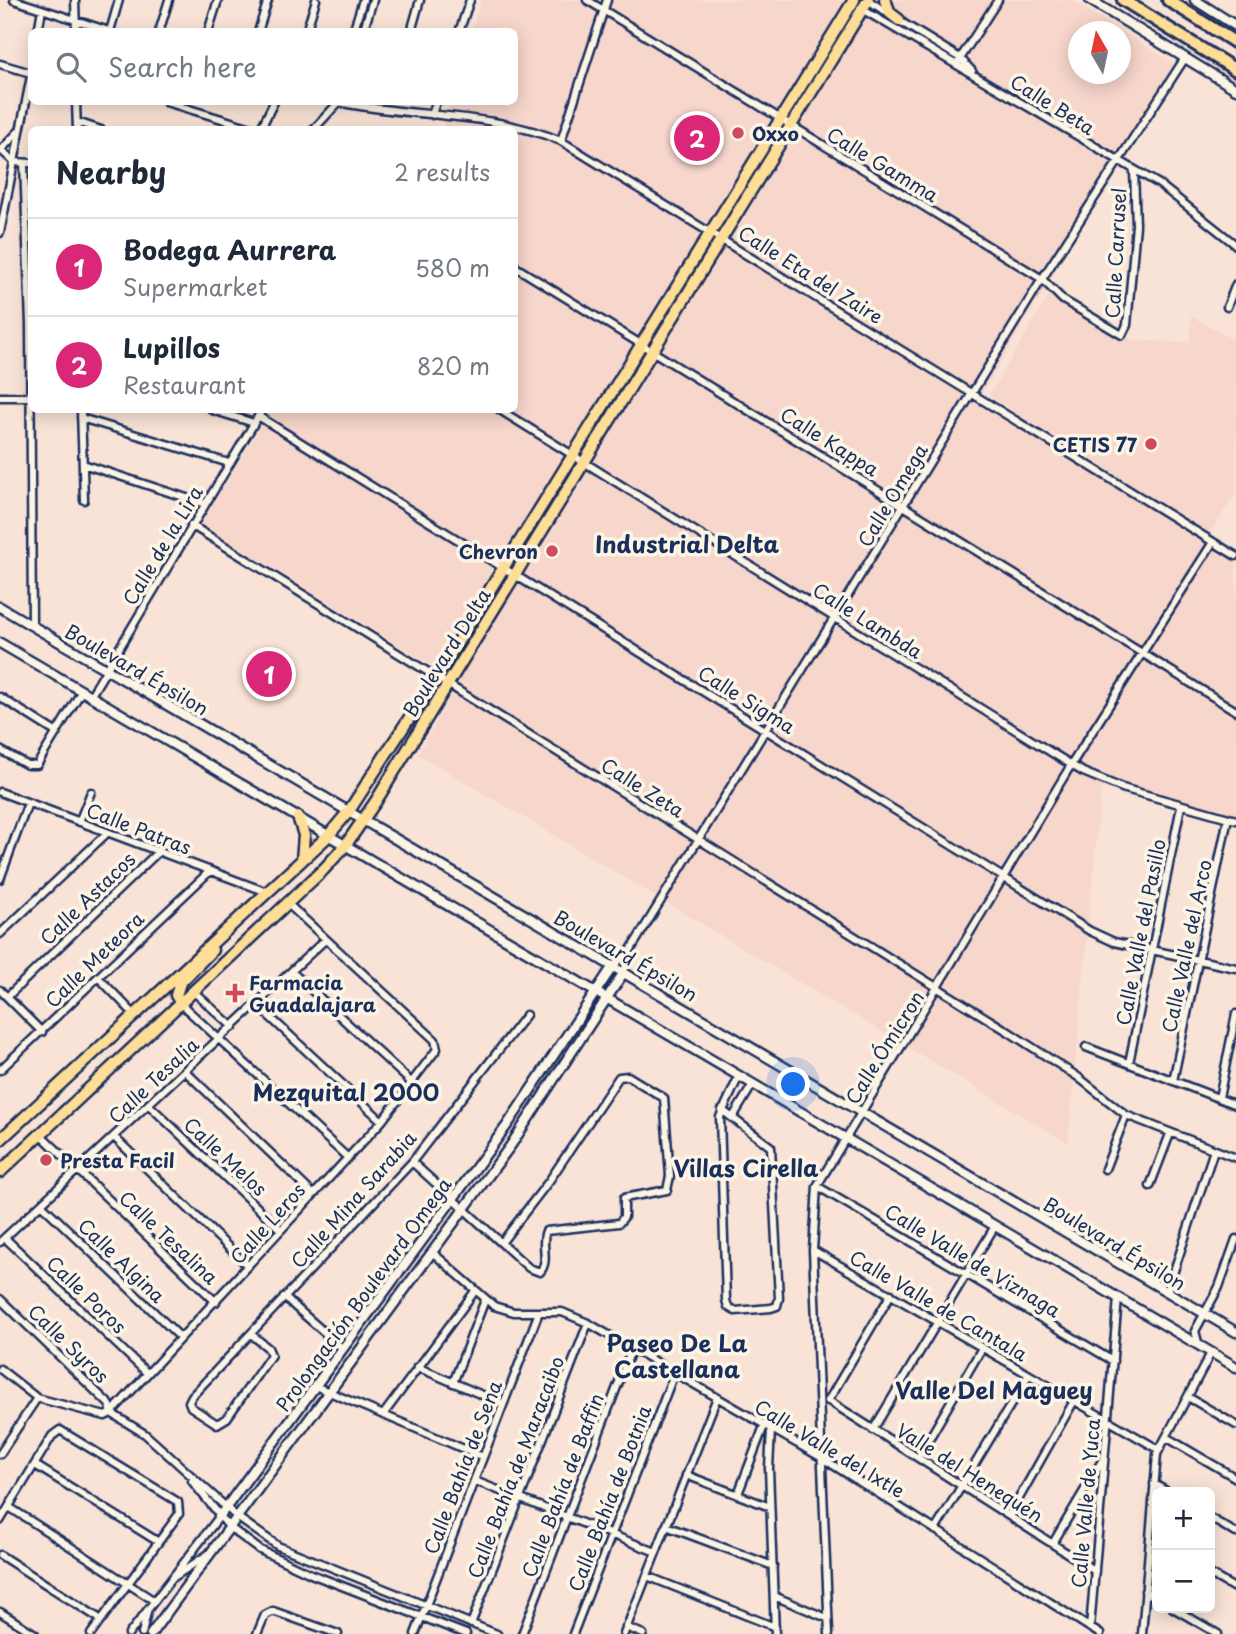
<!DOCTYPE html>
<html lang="en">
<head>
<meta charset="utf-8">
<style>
  :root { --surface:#fff; --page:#f2f2f3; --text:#1f2937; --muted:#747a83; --line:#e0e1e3; --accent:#db2777 }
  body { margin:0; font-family:"Playpen Sans",sans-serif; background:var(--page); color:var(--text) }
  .controls { position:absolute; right:21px; bottom:21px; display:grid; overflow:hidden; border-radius:10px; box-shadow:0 4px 18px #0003 }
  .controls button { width:63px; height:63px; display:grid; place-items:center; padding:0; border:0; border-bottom:2px solid var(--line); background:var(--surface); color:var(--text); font:35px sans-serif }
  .compass { position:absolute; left:1068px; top:21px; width:63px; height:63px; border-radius:50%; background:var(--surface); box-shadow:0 4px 18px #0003; rotate:351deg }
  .you { position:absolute; left:794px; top:1085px; width:24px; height:24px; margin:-18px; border:5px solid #fff; border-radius:50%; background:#1a73e8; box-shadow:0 0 0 10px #1a73e833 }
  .badge { display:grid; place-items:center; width:46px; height:46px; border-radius:50%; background:var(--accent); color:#fff; font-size:23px; font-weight:700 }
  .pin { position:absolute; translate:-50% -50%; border:4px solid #fff; box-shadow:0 2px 7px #0006 }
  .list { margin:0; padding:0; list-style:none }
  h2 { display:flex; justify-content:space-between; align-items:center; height:91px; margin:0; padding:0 28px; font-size:30px }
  h2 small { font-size:23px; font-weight:400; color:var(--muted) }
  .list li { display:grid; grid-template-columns:46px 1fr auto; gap:21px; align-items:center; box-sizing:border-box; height:98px; padding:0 28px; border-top:2px solid var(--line) }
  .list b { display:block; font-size:26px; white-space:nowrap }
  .list p { margin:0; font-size:23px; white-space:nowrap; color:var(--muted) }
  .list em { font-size:23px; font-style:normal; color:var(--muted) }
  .icon { flex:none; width:38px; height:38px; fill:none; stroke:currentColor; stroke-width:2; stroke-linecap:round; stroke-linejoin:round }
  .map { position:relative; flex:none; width:1236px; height:1634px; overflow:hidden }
  .search { position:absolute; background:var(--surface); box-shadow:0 4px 18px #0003; left:28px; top:28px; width:490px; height:77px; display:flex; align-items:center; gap:18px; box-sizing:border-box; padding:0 24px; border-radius:10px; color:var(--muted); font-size:26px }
  .panel { position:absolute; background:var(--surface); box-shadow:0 4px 18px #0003; left:28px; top:126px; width:490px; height:287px; border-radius:10px }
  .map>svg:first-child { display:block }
  .built { fill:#f7d6cc; fill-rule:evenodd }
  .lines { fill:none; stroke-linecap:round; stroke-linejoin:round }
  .minor-casing { stroke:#1b2f5e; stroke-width:11 }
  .tertiary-casing { stroke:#1b2f5e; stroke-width:13 }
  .primary-casing { stroke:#1b2f5e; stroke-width:15 }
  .trunk-casing { stroke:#1b2f5e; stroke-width:16 }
  .minor { stroke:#fcf5e5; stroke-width:6 }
  .tertiary { stroke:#fcf5e5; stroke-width:8 }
  .primary { stroke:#fedd96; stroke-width:10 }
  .trunk { stroke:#fedd96; stroke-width:10 }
  .poi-dot { fill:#d1495b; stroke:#fcf5e5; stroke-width:2.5 }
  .labels { text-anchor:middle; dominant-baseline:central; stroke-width:7; stroke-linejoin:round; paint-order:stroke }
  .street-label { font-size:19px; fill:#1b2f5e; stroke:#fcf5e5 }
  .poi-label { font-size:19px; font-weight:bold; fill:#1b2f5e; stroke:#fcf5e5; text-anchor:start }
  .quarter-label { font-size:23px; font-weight:bold; fill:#1b2f5e; stroke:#fcf5e5 }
</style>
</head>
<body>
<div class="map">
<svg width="1236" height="1634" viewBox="0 0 1236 1634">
  <rect width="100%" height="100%" fill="#f9e3d6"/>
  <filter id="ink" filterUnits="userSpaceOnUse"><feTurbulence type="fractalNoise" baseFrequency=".0143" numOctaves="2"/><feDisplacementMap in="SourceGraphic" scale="14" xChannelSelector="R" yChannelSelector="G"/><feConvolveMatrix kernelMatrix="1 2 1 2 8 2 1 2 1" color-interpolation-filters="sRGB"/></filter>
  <g filter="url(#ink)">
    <path class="built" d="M481,0H1071L1178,66L982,393L1236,558V815L1101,788L1068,1143L418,754L459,682L201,524L271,410H514V130L442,129L452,102H514V32L472,31ZM1078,32H1120V74H1078Z
      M1049,295L1124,340L1127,337L1132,340L1190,343L1191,316L1236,341V493L1210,533L989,396Z"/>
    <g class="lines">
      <defs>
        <path id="minor" d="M14,0L112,32
          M75,0L76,32
          M587,0L1042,279L1063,300L1122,335L1127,325L1136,225L1134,171
          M868,0L889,14
          M860,8L1159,184L1236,245
          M898,20L960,58L972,71
          M110,31L119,0
          M38,32L42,9
          M159,32L169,0
          M208,32L218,0
          M258,32L268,0
          M306,32L316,0
          M353,32L363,0
          M363,32L373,0
          M411,32L420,0
          M459,32L470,0
          M958,62L998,0
          M0,64L31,73
          M76,102L77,130
          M166,102L258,130
          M338,102C413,118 489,111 561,141L1236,556
          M432,115L436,102
          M77,122L101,130
          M260,130L274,102
          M313,130L339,102
          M561,141L607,0
          M0,149L14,162L32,163
          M0,151L19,131
          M24,163L30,324L32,625
          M0,233L32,71
          M514,266L1236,711
          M1227,307L1236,284
          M0,397H32
          M81,410L84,500
          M212,410L254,423
          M500,410L1083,772L1122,788L1236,820
          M258,416L1090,931L1114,942L1236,968
          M81,418L229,463
          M83,464L205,504
          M191,525L1009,1032L1078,1077L1126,1115L1236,1158
          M0,697L57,733
          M90,697L262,410
          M0,750L27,765H37L81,692
          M0,792L267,892
          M79,822L91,792
          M0,879L28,803
          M0,934L107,833
          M613,966L629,952
          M292,972L412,1083
          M624,972L630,951L1042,279L1185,58
          M98,977L135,1015
          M0,990L42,1032
          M194,992L233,1027
          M7,997L158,852
          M181,1004L348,1158
          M257,1005L382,1121
          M1086,1047L1236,1105
          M1129,1063L1181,806
          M0,1070L210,871
          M185,1071L313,1194
          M1173,1081L1228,818
          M1219,1098L1236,1014
          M149,1105L281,1230
          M722,1110L771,1147L779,1298L777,1306L771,1308L735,1311L728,1307L726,1300L720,1117L739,1076
          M733,1117L753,1084
          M41,1135L216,1302
          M115,1138L248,1266
          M412,1162L529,1268L540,1272C550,1261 540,1244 546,1231L619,1223L624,1217V1198L667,1190L670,1176L664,1098L628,1076L619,1077L549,1181L502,1242
          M1105,1169L1126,1115
          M817,1186L1113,1361
          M1150,1186L1170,1134
          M41,1204L181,1338
          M5,1238L147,1373
          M0,1242L326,939
          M813,1250L1158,1449
          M432,1252L494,1306L514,1312H562L588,1323L822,1458L1100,1634
          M1167,1292L1214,1150
          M284,1297L341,1347
          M0,1299L110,1405L111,1413
          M251,1334L268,1348L271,1355L227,1418L217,1424L191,1407L189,1402L192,1396L412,1162L526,1015
          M1199,1346L1195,1331L1219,1287L1236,1239
          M417,1367L503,1404
          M0,1369L37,1398L105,1416L111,1413L145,1434L237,1517L278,1546L497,1634
          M453,1383L485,1300
          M315,1386L483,1457
          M1188,1397L1236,1425
          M828,1401L891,1294
          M829,1401L1095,1571
          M111,1413L382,1121L437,1049L435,1040L288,904
          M383,1415L475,1291
          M771,1430L769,1468L775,1634
          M873,1430L995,1226
          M1166,1437L1236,1478
          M0,1454L37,1398
          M918,1458L982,1348
          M35,1465L157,1541
          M686,1475L770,1507
          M192,1481L229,1527L260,1550L311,1574L466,1634
          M475,1481L656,1552
          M1154,1484L1168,1492
          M738,1494L764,1426
          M9,1507L153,1600
          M1009,1516L1074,1401
          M1210,1518L1236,1533
          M0,1521L52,1436L60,1430L178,1502L179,1514L91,1634
          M666,1526L773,1566
          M935,1530L1028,1376
          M1053,1543L1103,1459
          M0,1555L100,1619
          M1210,1574L1236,1589
          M647,1576L775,1627
          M174,1577L210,1553
          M1145,1591L1157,1598
          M774,1596L827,1618
          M1173,1608L1218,1634
          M0,1612L35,1634
          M471,1624L588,1323
          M626,1627L643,1634
          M1090,1628L1118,1298
          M129,1634L219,1517
          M142,1634L147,1612
          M257,1634L265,1615L273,1611L338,1634
          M415,1634L539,1312
          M522,1634L632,1348
          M573,1634L674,1374
          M624,1634L716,1400
          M829,1634L813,1250L817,1186L1071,765L1213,542
          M1142,1634L1157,1454L1211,1353"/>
        <path id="tertiary" d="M1090,0L1236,89
          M1195,0L1236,26
          M0,607L1236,1332
          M0,643L1236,1367
          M219,1517L508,1124L613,966
          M151,1634L511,1145L624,972"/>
        <path id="primary" d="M885,0L890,13L899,20
          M298,817L304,835L302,860
          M181,1004L176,995L180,983L212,950
          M0,1140L328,836L349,811L436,677L854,0
          M0,1172L324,869L345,846L376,801L868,0"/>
        <path id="trunk" d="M1123,0L1236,70
          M1168,0L1236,43"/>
      </defs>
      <use href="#minor" class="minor-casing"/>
      <use href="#tertiary" class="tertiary-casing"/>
      <use href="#primary" class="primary-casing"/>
      <use href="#trunk" class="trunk-casing"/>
      <use href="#minor" class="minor"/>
      <use href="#tertiary" class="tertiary"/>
      <use href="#primary" class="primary"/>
      <use href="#trunk" class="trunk"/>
    </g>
  </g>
  <g class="poi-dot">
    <circle cx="738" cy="133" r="7"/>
    <circle cx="1151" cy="444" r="7"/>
    <circle cx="552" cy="551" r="7"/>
    <path d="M231.5 982.5h7v7h7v7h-7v7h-7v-7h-7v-7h7z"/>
    <circle cx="46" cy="1160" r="7"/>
  </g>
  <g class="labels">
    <g class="street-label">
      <text transform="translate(1053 104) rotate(32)">Calle Beta</text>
      <text transform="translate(883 164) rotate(31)">Calle Gamma</text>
      <text transform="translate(1115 253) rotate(-87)">Calle Carrusel</text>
      <text transform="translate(811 274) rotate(32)">Calle Eta del Zaire</text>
      <text transform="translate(830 441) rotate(32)">Calle Kappa</text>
      <text transform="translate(892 495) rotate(-59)">Calle Omega</text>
      <text transform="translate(162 545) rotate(-59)">Calle de la Lira</text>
      <text transform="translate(868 620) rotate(32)">Calle Lambda</text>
      <text transform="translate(446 652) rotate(-58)">Boulevard Delta</text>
      <text transform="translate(137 669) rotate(30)">Boulevard Épsilon</text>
      <text transform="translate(747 699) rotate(32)">Calle Sigma</text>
      <text transform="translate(643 787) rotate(32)">Calle Zeta</text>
      <text transform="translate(139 828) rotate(21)">Calle Patras</text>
      <text transform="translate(87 898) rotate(-44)">Calle Astacos</text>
      <text transform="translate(1140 932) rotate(-79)">Calle Valle del Pasillo</text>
      <text transform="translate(1186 946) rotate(-78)">Calle Valle del Arco</text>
      <text transform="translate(626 955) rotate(30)">Boulevard Épsilon</text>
      <text transform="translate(94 959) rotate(-44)">Calle Meteora</text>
      <text transform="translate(884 1047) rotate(-58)">Calle Ómicron</text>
      <text transform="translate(153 1080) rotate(-43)">Calle Tesalia</text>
      <text transform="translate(226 1156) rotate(43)">Calle Melos</text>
      <text transform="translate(353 1199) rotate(-48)">Calle Mina Sarabia</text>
      <text transform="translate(267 1223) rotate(-48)">Calle Leros</text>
      <text transform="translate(169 1237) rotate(43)">Calle Tesalina</text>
      <text transform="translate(1115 1243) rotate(31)">Boulevard Épsilon</text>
      <text transform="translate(122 1260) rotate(44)">Calle Algina</text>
      <text transform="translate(973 1260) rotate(31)">Calle Valle de Viznaga</text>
      <text transform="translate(87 1294) rotate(44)">Calle Poros</text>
      <text transform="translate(363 1294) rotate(-54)">Prolongación Boulevard Omega</text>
      <text transform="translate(939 1305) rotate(30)">Calle Valle de Cantala</text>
      <text transform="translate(69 1343) rotate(44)">Calle Syros</text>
      <text transform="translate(830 1448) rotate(31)">Calle Valle del Ixtle</text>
      <text transform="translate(462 1467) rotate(-69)">Calle Bahía de Sena</text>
      <text transform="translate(515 1467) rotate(-69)">Calle Bahía de Maracaibo</text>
      <text transform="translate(970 1472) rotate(32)">Valle del Henequén</text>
      <text transform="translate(562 1485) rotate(-69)">Calle Bahía de Baffin</text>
      <text transform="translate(609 1498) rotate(-69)">Calle Bahía de Botnia</text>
      <text transform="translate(1085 1503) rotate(-85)">Calle Valle de Yuca</text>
    </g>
    <g class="poi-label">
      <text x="752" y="133">Oxxo</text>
      <text x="1137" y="444" text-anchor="end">CETIS 77</text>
      <text x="538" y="551" text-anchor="end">Chevron</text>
      <text x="249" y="982">Farmacia<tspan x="249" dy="22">Guadalajara</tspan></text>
      <text x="60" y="1160">Presta Facil</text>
    </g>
    <g class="quarter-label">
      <text x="687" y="543">Industrial Delta</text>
      <text x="346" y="1091">Mezquital 2000</text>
      <text x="746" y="1167">Villas Cirella</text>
      <text x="677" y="1342">Paseo De La<tspan x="677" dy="26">Castellana</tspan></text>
      <text x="994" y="1389">Valle Del Maguey</text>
    </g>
  </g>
</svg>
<div class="controls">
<button>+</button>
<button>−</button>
</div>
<svg class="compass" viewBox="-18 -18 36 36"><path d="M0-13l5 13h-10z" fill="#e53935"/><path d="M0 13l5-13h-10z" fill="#747a83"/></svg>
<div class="you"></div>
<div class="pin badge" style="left:269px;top:674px">1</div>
<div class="pin badge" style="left:697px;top:138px">2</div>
<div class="search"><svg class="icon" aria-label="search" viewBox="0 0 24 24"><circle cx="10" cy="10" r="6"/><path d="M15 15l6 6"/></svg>Search here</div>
<section class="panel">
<h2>Nearby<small>2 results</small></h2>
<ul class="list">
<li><span class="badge">1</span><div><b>Bodega Aurrera</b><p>Supermarket</p></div><em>580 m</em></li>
<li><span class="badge">2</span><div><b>Lupillos</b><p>Restaurant</p></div><em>820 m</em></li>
</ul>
</section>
</div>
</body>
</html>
